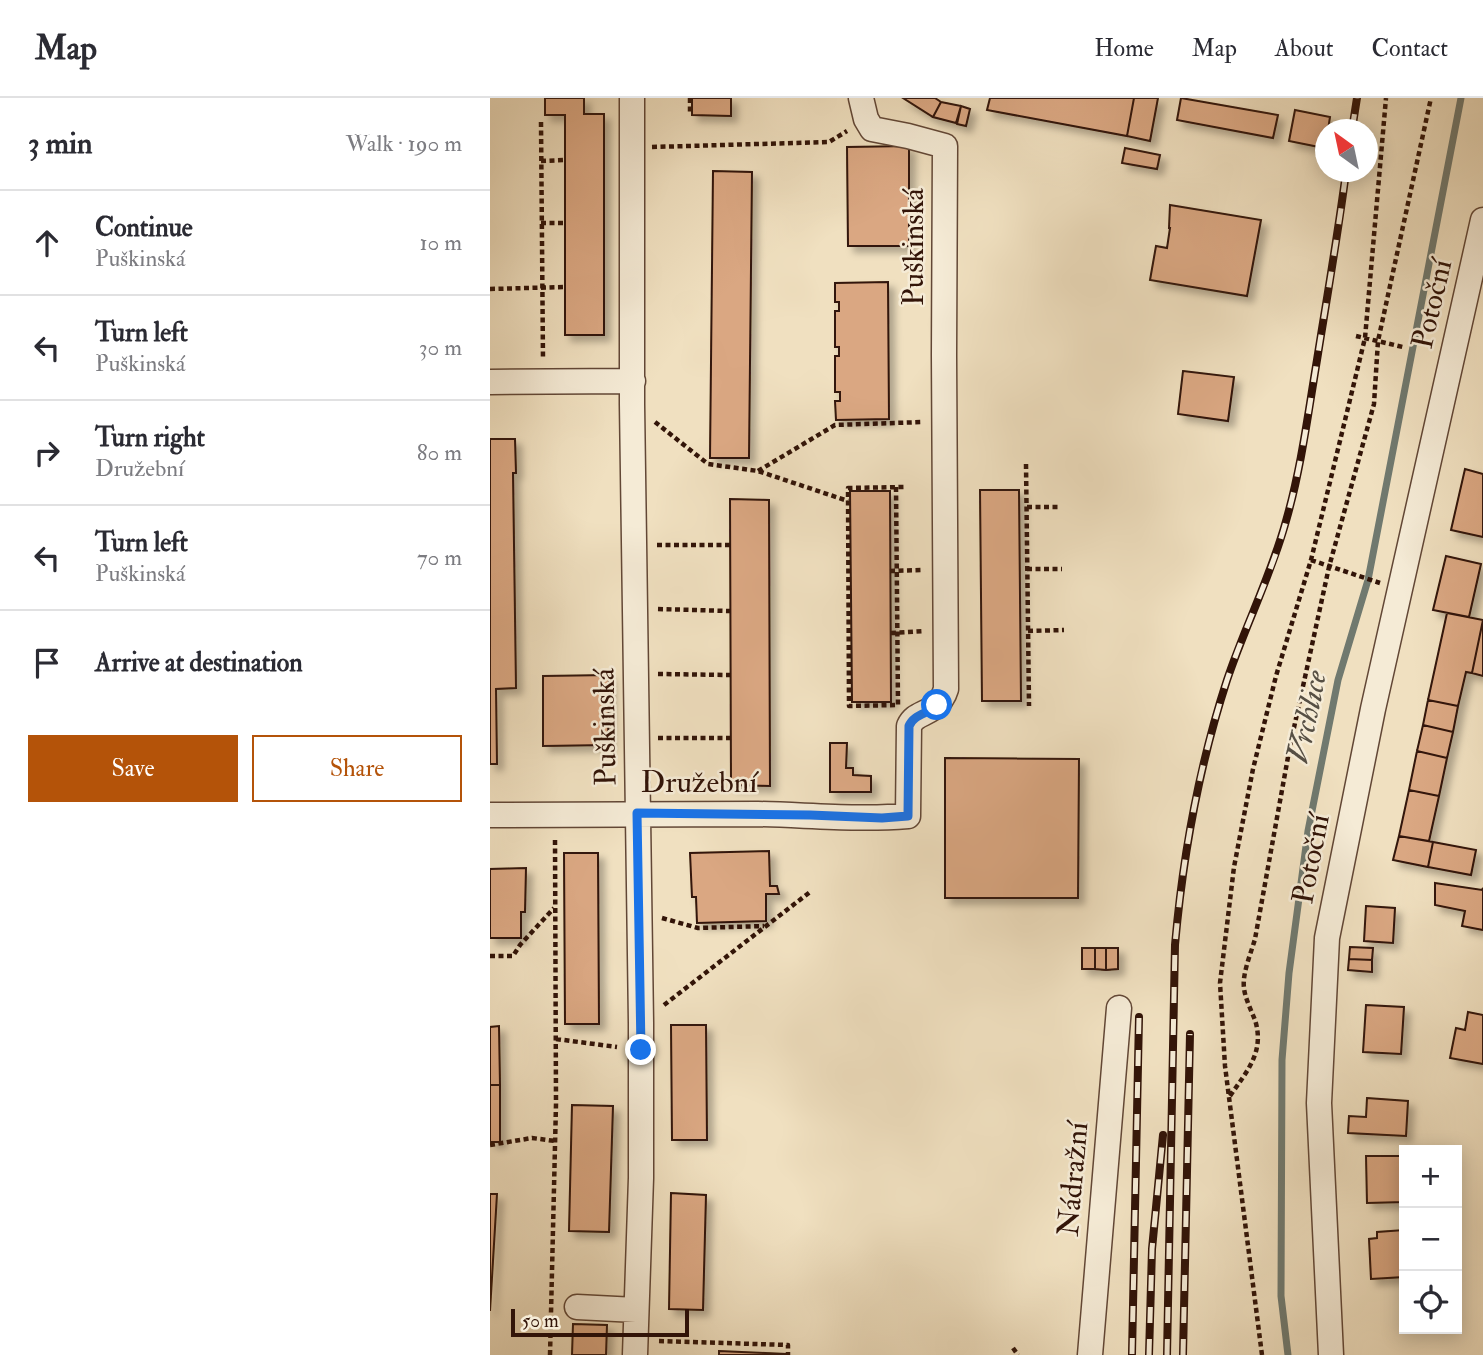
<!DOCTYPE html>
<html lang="en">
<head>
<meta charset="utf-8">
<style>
  :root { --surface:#fff; --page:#f7f7f7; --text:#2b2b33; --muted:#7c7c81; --line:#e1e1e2; --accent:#b45309 }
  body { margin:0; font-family:"IM FELL Double Pica",serif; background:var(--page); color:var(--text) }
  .controls { position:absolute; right:21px; bottom:21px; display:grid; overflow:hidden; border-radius:0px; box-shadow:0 4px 18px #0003 }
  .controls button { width:63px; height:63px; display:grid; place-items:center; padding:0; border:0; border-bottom:2px solid var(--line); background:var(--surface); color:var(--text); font:35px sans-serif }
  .compass { position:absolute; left:825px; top:21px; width:63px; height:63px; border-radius:50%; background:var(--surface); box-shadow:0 4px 18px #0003; rotate:327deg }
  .scale { position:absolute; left:21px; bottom:18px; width:178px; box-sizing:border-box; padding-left:7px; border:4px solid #321408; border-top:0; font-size:19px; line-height:24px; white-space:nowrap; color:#321408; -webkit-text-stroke:5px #f5ebd6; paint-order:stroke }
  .stop { position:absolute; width:21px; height:21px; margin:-16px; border:5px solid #1a73e8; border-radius:50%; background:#fff }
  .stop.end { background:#1a73e8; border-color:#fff; box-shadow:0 2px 7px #0008 }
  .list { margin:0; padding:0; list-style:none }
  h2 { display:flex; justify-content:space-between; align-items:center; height:91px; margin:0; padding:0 28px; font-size:30px }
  h2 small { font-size:23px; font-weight:400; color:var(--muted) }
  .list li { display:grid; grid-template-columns:46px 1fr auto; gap:21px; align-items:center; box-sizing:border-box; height:105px; padding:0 28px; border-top:2px solid var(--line) }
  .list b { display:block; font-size:26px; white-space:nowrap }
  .list p { margin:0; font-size:23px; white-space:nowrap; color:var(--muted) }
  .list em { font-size:23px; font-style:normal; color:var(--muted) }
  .actions { display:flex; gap:14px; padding:21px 28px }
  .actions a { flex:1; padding:16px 0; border:2px solid var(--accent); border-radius:0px; text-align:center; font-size:24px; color:var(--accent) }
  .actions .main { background:var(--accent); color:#fff }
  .icon { flex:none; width:38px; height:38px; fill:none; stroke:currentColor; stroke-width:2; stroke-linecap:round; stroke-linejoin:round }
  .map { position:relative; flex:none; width:993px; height:1257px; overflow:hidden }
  header { display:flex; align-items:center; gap:42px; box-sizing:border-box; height:98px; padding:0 35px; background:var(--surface); border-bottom:2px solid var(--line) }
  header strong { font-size:33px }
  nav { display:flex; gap:38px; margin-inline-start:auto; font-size:24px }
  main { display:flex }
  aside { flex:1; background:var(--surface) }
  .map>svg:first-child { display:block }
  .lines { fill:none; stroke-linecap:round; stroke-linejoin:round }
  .stream { stroke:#70796f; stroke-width:7 }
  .building { fill:#daa782; stroke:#321408; stroke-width:2; filter:url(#shadow) }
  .minor-casing { stroke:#624736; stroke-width:27 }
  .path { stroke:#321408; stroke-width:4.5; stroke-dasharray:5 3.5; stroke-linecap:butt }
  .minor { stroke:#f5ebd6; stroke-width:24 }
  .rail-casing { stroke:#321408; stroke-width:8 }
  .rail { stroke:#f5ebd6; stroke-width:5; stroke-dasharray:16; stroke-linecap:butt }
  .route { stroke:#1a73e8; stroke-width:9 }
  .labels { text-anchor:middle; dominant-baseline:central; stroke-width:5; stroke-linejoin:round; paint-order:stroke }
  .street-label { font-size:30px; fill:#321408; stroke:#f5ebd6 }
  .water-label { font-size:32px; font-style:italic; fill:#564f44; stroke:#f5ebd6 }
</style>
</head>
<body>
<header>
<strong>Map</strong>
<nav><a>Home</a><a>Map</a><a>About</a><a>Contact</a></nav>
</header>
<main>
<aside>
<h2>3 min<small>Walk · 190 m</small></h2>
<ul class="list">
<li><svg class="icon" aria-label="ahead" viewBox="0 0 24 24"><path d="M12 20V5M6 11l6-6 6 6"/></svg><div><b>Continue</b><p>Puškinská</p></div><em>10 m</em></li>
<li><svg class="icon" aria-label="left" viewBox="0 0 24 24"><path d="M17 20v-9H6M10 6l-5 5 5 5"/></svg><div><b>Turn left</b><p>Puškinská</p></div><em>30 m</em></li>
<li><svg class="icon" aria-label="right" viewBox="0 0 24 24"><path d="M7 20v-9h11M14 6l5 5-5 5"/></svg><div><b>Turn right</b><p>Družební</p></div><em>80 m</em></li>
<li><svg class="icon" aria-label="left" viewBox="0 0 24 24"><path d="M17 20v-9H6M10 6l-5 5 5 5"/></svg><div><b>Turn left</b><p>Puškinská</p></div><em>70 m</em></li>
<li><svg class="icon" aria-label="arrive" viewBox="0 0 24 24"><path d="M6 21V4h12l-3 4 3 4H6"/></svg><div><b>Arrive at destination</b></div></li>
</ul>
<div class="actions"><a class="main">Save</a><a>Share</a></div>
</aside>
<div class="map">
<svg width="993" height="1257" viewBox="0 0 993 1257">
  <defs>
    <filter id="shadow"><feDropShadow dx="6" dy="6" stdDeviation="3.5" flood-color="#0004"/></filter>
  </defs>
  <rect width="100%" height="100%" fill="#f0e0c0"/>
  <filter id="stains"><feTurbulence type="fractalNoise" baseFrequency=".00286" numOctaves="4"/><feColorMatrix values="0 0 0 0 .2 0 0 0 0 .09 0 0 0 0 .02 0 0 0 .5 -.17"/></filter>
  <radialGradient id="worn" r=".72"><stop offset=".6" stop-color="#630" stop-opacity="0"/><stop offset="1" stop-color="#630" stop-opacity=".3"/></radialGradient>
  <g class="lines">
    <path class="stream" d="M798,1257L791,1198L792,962L799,875L818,733L848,582L878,482L971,0"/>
  </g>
  <path class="building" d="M55,0H94V16H114V237H75V17H55Z
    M202,0H241V18L202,17Z
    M413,0H445L451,4L443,19Z
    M500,0H644L637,38L497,12Z
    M644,0H668L660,43L637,38Z
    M691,0L788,17L783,40L687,22Z
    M451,4L471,8L466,25L443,19Z
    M471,8L480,11L476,28L467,26Z
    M805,12L840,19L838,32H836L834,50L799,43Z
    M419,48V148H358L357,49Z
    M635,50L670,57L667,71L632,65Z
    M223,73L262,74L259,360H220Z
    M680,107L771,122L757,198L660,182L666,148L677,150L680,130H679Z
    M398,184L399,321L346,322L345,303H350V294H345V258H349V249H345V213H349V204H345V185Z
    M693,273L744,279L738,323L688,316Z
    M0,341H25L26,375H23L26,590L6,591L7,666H0Z
    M975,371L993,376V439L961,432Z
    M490,392H529L531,603H492Z
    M360,393H400L401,604H362Z
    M240,401L279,402L280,688L241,687Z
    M956,458L991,466L979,519L943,512Z
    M957,515L993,522L982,575L976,574L968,608L938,602Z
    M993,522V578L982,575Z
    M119,577L118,647L53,648V578Z
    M938,602L968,608L963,634L933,627Z
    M933,627L963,634L957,660L927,653Z
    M340,645H357L356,670H363V677L381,678V694H340Z
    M927,653L957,660L949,698L919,692Z
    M455,660L589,661L588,800H455Z
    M919,692L949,698L939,743L909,738Z
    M909,738L943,744L938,769L903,762Z
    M943,744L986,752L981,777L938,769Z
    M279,753L280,788H287L289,796H276V823L207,825L206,799H202L200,755Z
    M74,755H108L109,926H75Z
    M36,770L35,814H31V840H0V771Z
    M945,785L992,792L993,790V832L972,828L975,813L945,807Z
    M876,808L905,810L903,845L874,843Z
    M860,849L883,850L882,862L859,861Z
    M592,850H605V871H592Z
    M605,850H616V872L605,871Z
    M616,850H628V871L616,872Z
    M859,861L882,862V874L858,872Z
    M876,907L914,909L911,956L873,954Z
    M978,914L993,917V966L960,960L966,930L975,932Z
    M181,927H216L217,1042H182Z
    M9,928L10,987H0V929Z
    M0,987H10V1044H0Z
    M877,1000L918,1003L916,1038L858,1035L859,1018L876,1019Z
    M82,1007L123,1008L119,1134L79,1133Z
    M876,1058H910L911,1074H914V1104L877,1105Z
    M181,1095L216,1097L213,1212L179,1211Z
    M0,1096H7L0,1213Z
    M914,1132V1179L881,1181L879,1141L887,1140V1134Z
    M83,1226L117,1227L116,1257H82Z
    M229,1253L296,1256V1257H229Z"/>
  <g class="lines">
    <defs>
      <path id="minor" d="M142,0V306L151,925V1080L145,1257
        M0,284L143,283
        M0,717C89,717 179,716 268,716C318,717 368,722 418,718L419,628C424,617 433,617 443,610C449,606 454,598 456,591L454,257L455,48L418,38L382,31L376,21L371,0
        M87,1209L146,1212
        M600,1257L629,910
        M841,1257L829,1005L837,840L883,611L993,122"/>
    </defs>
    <use href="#minor" class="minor-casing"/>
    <path class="path" d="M200,0V17
      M51,24L53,262
      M162,49L339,44L357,33
      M51,63L75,62
      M51,125H75
      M0,191L75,189
      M866,238L913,249
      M165,324L218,366L268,373L358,403
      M536,366L539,608
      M268,373L345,327L433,324
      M406,389L408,607L359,608L358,390L414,389
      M537,409H571
      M167,447H240
      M821,462L890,485
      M537,471H572
      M400,473L434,472
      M168,511L240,513
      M538,533L574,532
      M401,535L434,533
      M168,576L241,577
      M168,640H241
      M172,820L208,830L274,828
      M0,858H23L30,847L64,810
      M174,907L320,794
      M66,941L127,949
      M740,998C757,973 775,954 765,922C761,912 755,900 754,890C752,876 761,855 765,841L800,648L839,469L884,306L888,243L941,0
      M0,1047L42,1040L65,1043
      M169,1243L298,1247V1257
      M523,1250L528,1257
      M60,1257L66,1006L65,740
      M772,1257L735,968L730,885L744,769L763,671L786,578L821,462L875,240L896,0"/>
    <use href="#minor" class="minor"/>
    <defs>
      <path id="rail" d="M862,32L867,0
        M642,1256L649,919
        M659,1257L662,1151L673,1037
        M677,1257L685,847C693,756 709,668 737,582C755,528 781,478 796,423C811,371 818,316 827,262C837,199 848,136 856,74
        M693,1257L700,936"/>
    </defs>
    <use href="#rail" class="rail-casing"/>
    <use href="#rail" class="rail"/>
  </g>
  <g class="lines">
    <path class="route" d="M151,952L147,715L320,717L392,720L418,718L419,628C424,616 438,616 447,607"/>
  </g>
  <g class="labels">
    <g class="street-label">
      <text transform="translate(423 149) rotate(-90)">Puškinská</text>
      <text transform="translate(942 206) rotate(-77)">Potoční</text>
      <text transform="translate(115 629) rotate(-91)">Puškinská</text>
      <text x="209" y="684">Družební</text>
      <text transform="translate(821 761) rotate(-79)">Potoční</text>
      <text transform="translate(583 1081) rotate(-85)">Nádražní</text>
    </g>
    <g class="water-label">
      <text transform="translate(817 619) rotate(-78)">Vrchlice</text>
    </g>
  </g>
  <rect width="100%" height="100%" filter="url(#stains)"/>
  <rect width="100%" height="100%" fill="url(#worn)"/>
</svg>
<div class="controls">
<button>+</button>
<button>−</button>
<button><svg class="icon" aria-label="locate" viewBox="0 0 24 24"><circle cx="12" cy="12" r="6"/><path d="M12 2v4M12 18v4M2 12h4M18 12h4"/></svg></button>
</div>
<svg class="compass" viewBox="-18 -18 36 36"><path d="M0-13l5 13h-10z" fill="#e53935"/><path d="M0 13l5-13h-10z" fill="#7c7c81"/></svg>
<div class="scale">50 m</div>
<div class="stop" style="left:447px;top:607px"></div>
<div class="stop end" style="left:151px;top:952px"></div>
</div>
</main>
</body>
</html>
